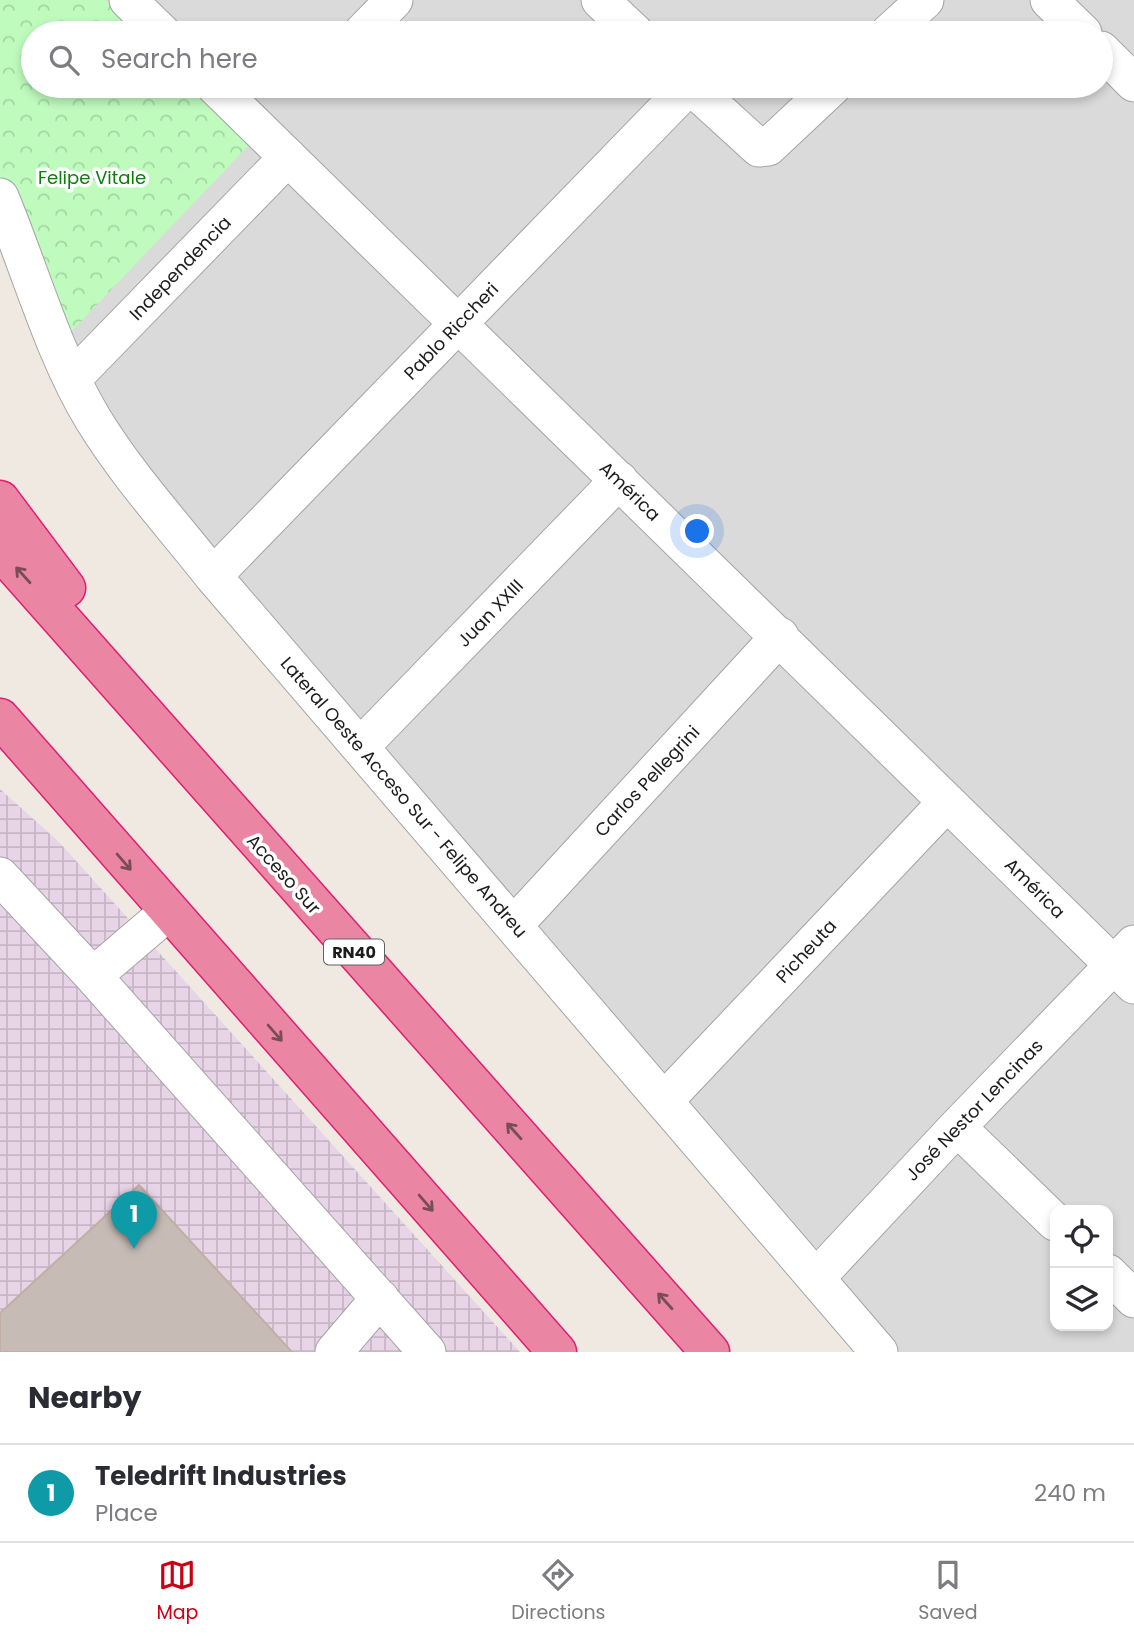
<!DOCTYPE html>
<html lang="en">
<head>
<meta charset="utf-8">
<style>
  :root { --surface:#fff; --page:#f7f7f7; --text:#2b2b33; --muted:#7c7c81; --line:#e1e1e2; --accent:#ca0015 }
  body { margin:0; font-family:Poppins,sans-serif; background:var(--page); color:var(--text) }
  .controls { position:absolute; right:21px; bottom:21px; display:grid; overflow:hidden; border-radius:14px; box-shadow:0 4px 10px #0003 }
  .controls button { width:63px; height:63px; display:grid; place-items:center; padding:0; border:0; border-bottom:2px solid var(--line); background:var(--surface); color:var(--text); font:35px sans-serif }
  .you { position:absolute; left:698px; top:532px; width:24px; height:24px; margin:-18px; border:5px solid #fff; border-radius:50%; background:#1a73e8; box-shadow:0 0 0 10px #1a73e833 }
  .badge { display:grid; place-items:center; width:46px; height:46px; border-radius:50%; background:var(--accent); color:#fff; font-size:23px; font-weight:700 }
  .pin { position:absolute; translate:-50% -58px; filter:drop-shadow(0 2px 4px #0008) }
  .pin::after { content:''; position:absolute; top:37px; width:24px; height:21px; background:inherit; clip-path:polygon(0 0,100% 0,50% 100%) }
  .list { margin:0; padding:0; list-style:none }
  h2 { display:flex; justify-content:space-between; align-items:center; height:91px; margin:0; padding:0 28px; font-size:30px }
  h2 small { font-size:23px; font-weight:400; color:var(--muted) }
  .list li { display:grid; grid-template-columns:46px 1fr auto; gap:21px; align-items:center; box-sizing:border-box; height:98px; padding:0 28px; border-top:2px solid var(--line) }
  .list b { display:block; font-size:26px; white-space:nowrap }
  .list p { margin:0; font-size:23px; white-space:nowrap; color:var(--muted) }
  .list em { font-size:23px; font-style:normal; color:var(--muted) }
  .icon { flex:none; width:38px; height:38px; fill:none; stroke:currentColor; stroke-width:2; stroke-linecap:round; stroke-linejoin:round }
  .map { position:relative; flex:none; width:1134px; height:1352px; overflow:hidden }
  .search { position:absolute; background:var(--surface); box-shadow:0 4px 10px #0003; left:21px; right:21px; top:21px; height:77px; display:flex; align-items:center; gap:18px; box-sizing:border-box; padding:0 24px; border-radius:38px; color:var(--muted); font-size:26px }
  .sheet { height:189px; background:var(--surface) }
  nav { display:flex; justify-content:space-around; align-items:center; box-sizing:border-box; height:98px; border-top:2px solid var(--line); background:var(--surface); font-size:19px; color:var(--muted) }
  nav a { display:grid; justify-items:center; gap:4px }
  nav .on { color:var(--accent) }
  .map>svg:first-child { display:block }
  .residential { fill:#dbdada; fill-rule:evenodd }
  .industrial { fill:url(#industrial-grid) }
  .park { fill:url(#park-crowns) }
  .building { fill:#c7bbb6; stroke:#c1aea4; stroke-width:2 }
  .lines { fill:none; stroke-linecap:round; stroke-linejoin:round }
  .minor-casing { stroke:#a4a4a4; stroke-width:39 }
  .highway-casing { stroke:#e01d73; stroke-width:41 }
  .minor { stroke:#fff; stroke-width:37 }
  .highway { stroke:#ea86a3; stroke-width:38 }
  .oneway { stroke:#794c59 }
  .labels { text-anchor:middle; dominant-baseline:central; stroke-width:7; stroke-linejoin:round; paint-order:stroke }
  .shield { fill:#fff; stroke:#616161; stroke-width:2 }
  .shield-label { font-size:16px; font-weight:bold; fill:#1d1d1d }
  .park-label { font-size:18px; fill:#097f07; stroke:#fff }
  .street-label { font-size:18px; fill:#1d1d1d; stroke:#fff }
</style>
</head>
<body>
<div class="map">
<svg width="1134" height="1352" viewBox="0 0 1134 1352">
  <defs>
    <pattern id="industrial-grid" width="8" height="8" patternUnits="userSpaceOnUse" patternTransform="scale(1.75)"><rect width="8" height="8" fill="#e8d4e7"/><path d="M0 4h8M4 0v8" fill="none" stroke="#c7b6c6"/></pattern>
    <pattern id="park-crowns" width="20" height="18" patternUnits="userSpaceOnUse" patternTransform="scale(1.75)"><rect width="20" height="18" fill="#befbbd"/><path d="M2 6a3 3 0 1 1 6 0M12 15a3 3 0 1 1 6 0" fill="none" stroke="#a3d7a2"/></pattern>
  </defs>
  <rect width="100%" height="100%" fill="#efe9e2"/>
  <path class="residential" d="M0,0H1134V1352H879L72,379ZM33,33H1101V86H33ZM1055,1210H1108V1326H1055Z"/>
  <path class="industrial" d="M0,789L59,842L520,1352H0Z"/>
  <path class="park" d="M0,0H106L139,33H33V86H190L249,145L66,337L0,193Z"/>
  <path class="building" d="M139,1185L292,1352H0V1313Z"/>
  <g class="lines">
    <defs>
      <path id="minor" d="M128,0L162,33
        M600,0L635,33
        M1049,0L1083,33
        M362,33L394,0
        M889,33L925,0
        M1101,50L1134,83
        M215,86L1134,985
        M691,86L759,148L768,147L833,86
        M0,197C30,269 53,353 93,419C127,475 173,525 213,576L879,1352
        M72,379L288,157
        M213,576L689,86
        M361,746L619,480
        M0,876L93,976L427,1352
        M514,925L780,636
        M93,976L168,912
        M664,1101L947,802
        M957,1127L1055,1222
        M1108,1273L1134,1299
        M816,1278L957,1127L1134,944
        M334,1352L380,1298"/>
      <path id="highway" d="M0,500L66,588
        M0,550L710,1352
        M0,718L557,1352"/>
    </defs>
    <use href="#minor" class="minor-casing"/>
    <use href="#highway" class="highway-casing"/>
    <use href="#minor" class="minor"/>
    <use href="#highway" class="highway"/>
  </g>
  <defs><path id="oneway-shaft" d="M-6 0H5M1.5-3L5.5 0L1.5 3" fill="none" stroke-width="1.6" stroke-linecap="round" stroke-linejoin="round" transform="scale(1.75)"/></defs>
  <g class="oneway">
    <use href="#oneway-shaft" transform="translate(23 575) rotate(-132)"/>
    <use href="#oneway-shaft" transform="translate(124 862) rotate(49)"/>
    <use href="#oneway-shaft" transform="translate(275 1033) rotate(49)"/>
    <use href="#oneway-shaft" transform="translate(514 1131) rotate(-132)"/>
    <use href="#oneway-shaft" transform="translate(426 1203) rotate(49)"/>
    <use href="#oneway-shaft" transform="translate(665 1301) rotate(-132)"/>
  </g>
  <g class="labels">
    <rect class="shield" x="324" y="939.5" width="60" height="25" rx="5"/>
    <g class="shield-label">
      <text x="354" y="952">RN40</text>
    </g>
    <g class="park-label">
      <text x="92" y="177">Felipe Vitale</text>
    </g>
    <g class="street-label">
      <text transform="translate(180 268) rotate(-46)">Independencia</text>
      <text transform="translate(451 331) rotate(-46)">Pablo Riccheri</text>
      <text transform="translate(630 491) rotate(44)">América</text>
      <text transform="translate(490 613) rotate(-46)">Juan XXIII</text>
      <text transform="translate(647 781) rotate(-47)">Carlos Pellegrini</text>
      <text transform="translate(404 797) rotate(49)">Lateral Oeste Acceso Sur - Felipe Andreu</text>
      <text transform="translate(284 874) rotate(48)">Acceso Sur</text>
      <text transform="translate(1035 888) rotate(45)">América</text>
      <text transform="translate(806 951) rotate(-47)">Picheuta</text>
      <text transform="translate(974 1110) rotate(-46)">José Nestor Lencinas</text>
    </g>
  </g>
</svg>
<div class="controls">
<button><svg class="icon" aria-label="locate" viewBox="0 0 24 24"><circle cx="12" cy="12" r="6"/><path d="M12 2v4M12 18v4M2 12h4M18 12h4"/></svg></button>
<button><svg class="icon" aria-label="layers" viewBox="0 0 24 24"><path d="M12 4l9 5-9 5-9-5zM3 14l9 5 9-5"/></svg></button>
</div>
<div class="you"></div>
<div class="pin badge" style="left:134px;top:1249px;background:#0f9aa8">1</div>
<div class="search"><svg class="icon" aria-label="search" viewBox="0 0 24 24"><circle cx="10" cy="10" r="6"/><path d="M15 15l6 6"/></svg>Search here</div>
</div>
<section class="sheet">
<h2>Nearby<small></small></h2>
<ul class="list">
<li><span class="badge" style="background:#0f9aa8">1</span><div><b>Teledrift Industries</b><p>Place</p></div><em>240 m</em></li>
</ul>
</section>
<nav>
<a class="on"><svg class="icon" aria-label="map" viewBox="0 0 24 24"><path d="M3 6l6-2 6 2 6-2v14l-6 2-6-2-6 2zM9 4v14M15 6v14"/></svg>Map</a>
<a><svg class="icon" aria-label="directions" viewBox="0 0 24 24"><path d="M12 3l9 9-9 9-9-9zM9 14v-3h6M13 9l2 2-2 2"/></svg>Directions</a>
<a><svg class="icon" aria-label="saved" viewBox="0 0 24 24"><path d="M7 4h10v16l-5-4-5 4z"/></svg>Saved</a>
</nav>
</body>
</html>
